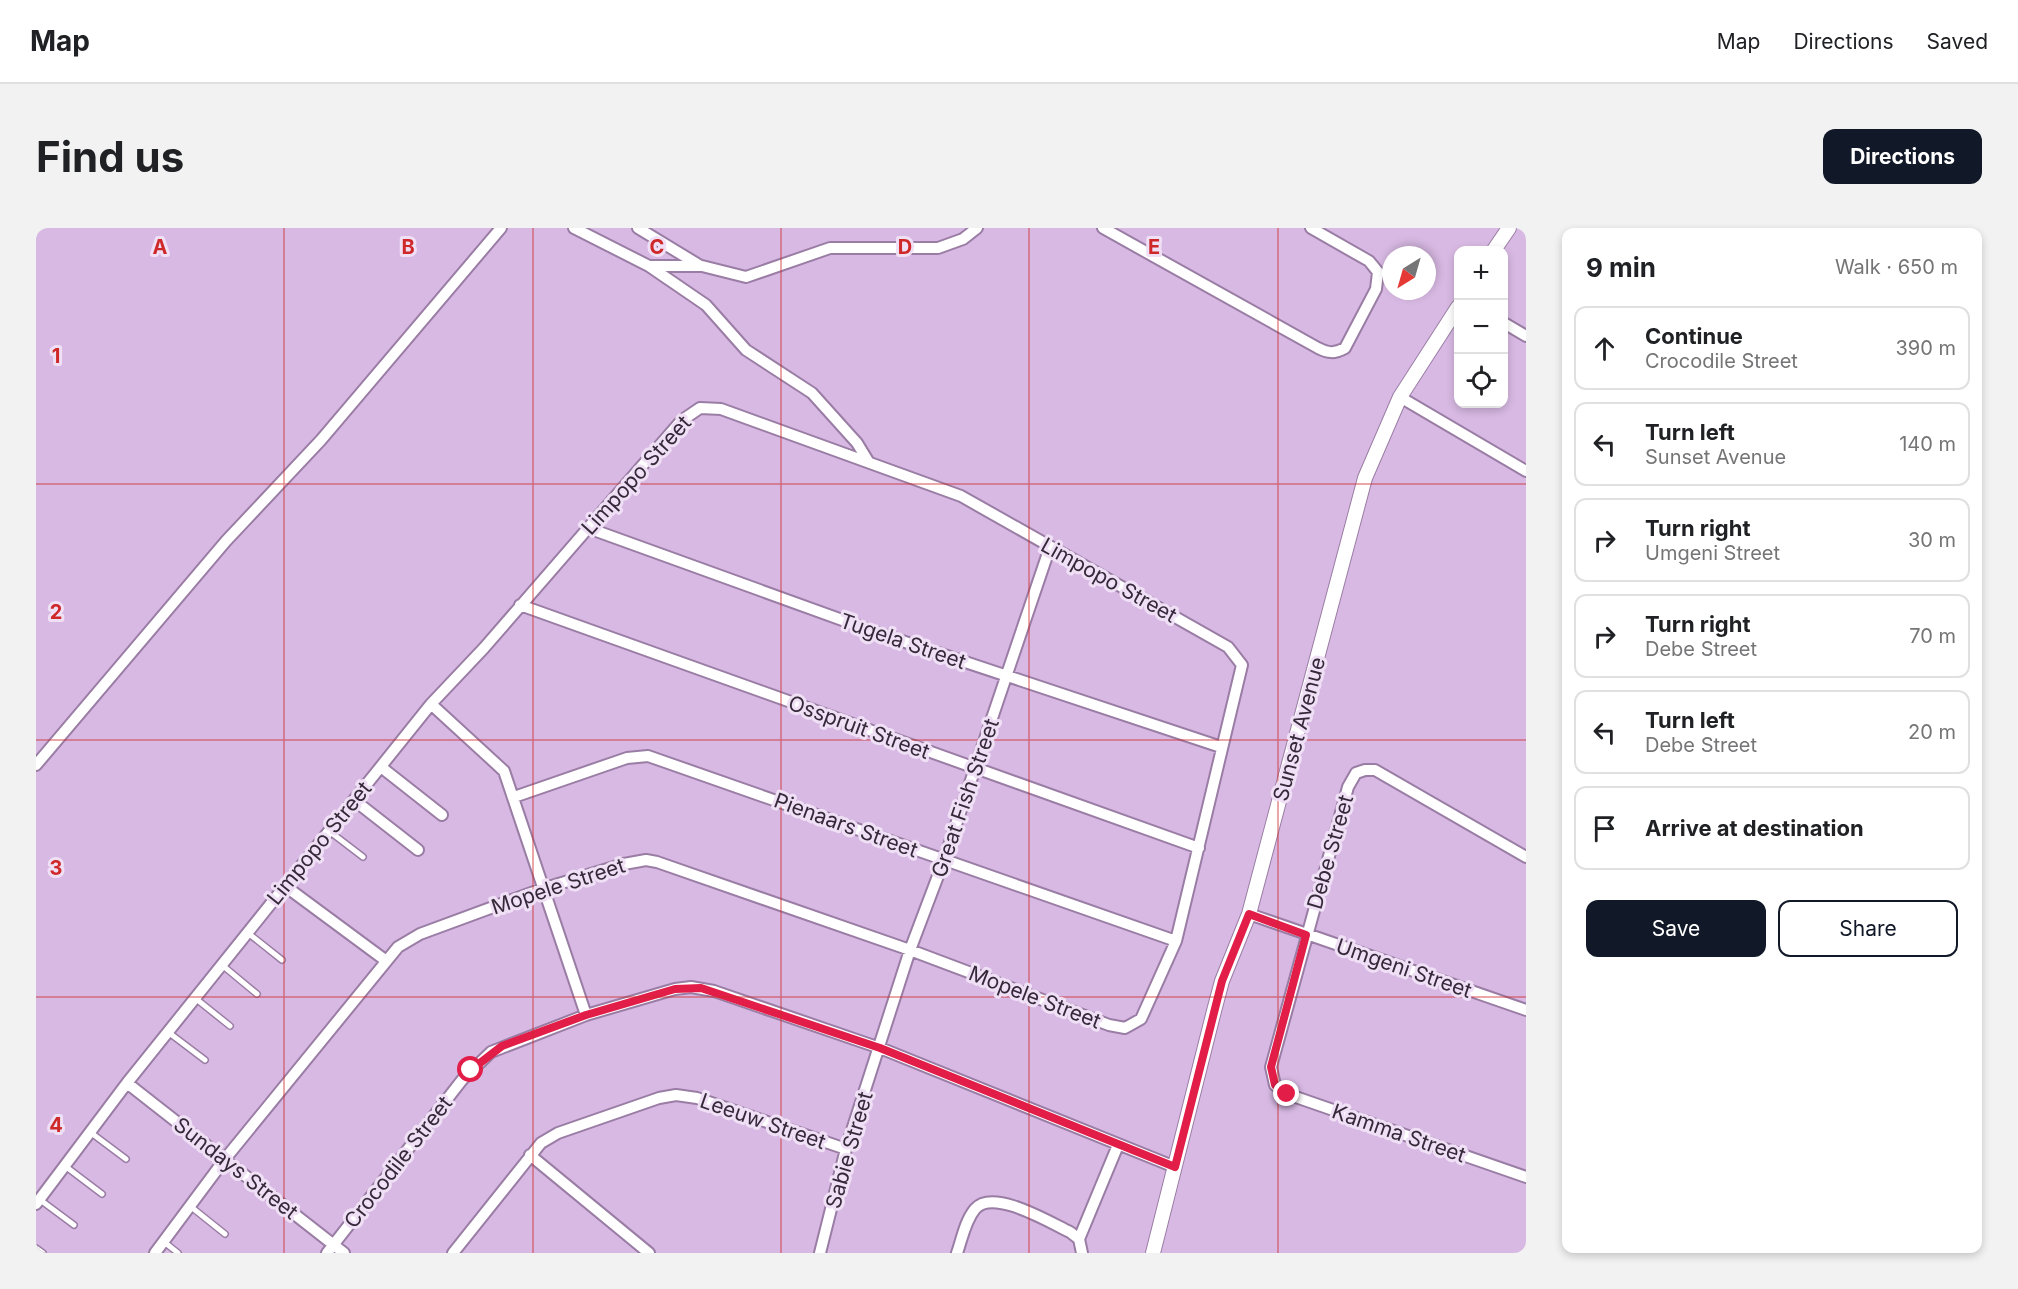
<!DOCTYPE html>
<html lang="en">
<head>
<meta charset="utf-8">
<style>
  :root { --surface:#fff; --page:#f2f2f2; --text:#202124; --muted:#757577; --line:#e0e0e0; --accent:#111827 }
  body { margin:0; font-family:Inter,sans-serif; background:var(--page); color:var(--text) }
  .controls { position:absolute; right:18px; top:18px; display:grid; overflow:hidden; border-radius:12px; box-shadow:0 3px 9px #0003 }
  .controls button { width:54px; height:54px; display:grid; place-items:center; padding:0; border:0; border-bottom:2px solid var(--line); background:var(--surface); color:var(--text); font:30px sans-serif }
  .compass { position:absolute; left:1346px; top:18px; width:54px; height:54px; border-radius:50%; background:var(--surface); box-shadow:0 3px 9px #0003; rotate:217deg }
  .stop { position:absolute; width:18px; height:18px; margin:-14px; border:4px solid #e11d48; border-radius:50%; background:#fff }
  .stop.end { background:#e11d48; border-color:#fff; box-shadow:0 2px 6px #0008 }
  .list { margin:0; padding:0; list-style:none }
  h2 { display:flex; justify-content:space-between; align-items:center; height:78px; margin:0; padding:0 24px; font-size:26px }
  h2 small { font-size:20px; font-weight:400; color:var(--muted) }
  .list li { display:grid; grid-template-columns:39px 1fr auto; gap:18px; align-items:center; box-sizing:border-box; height:84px; margin:0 12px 12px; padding:0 12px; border:2px solid var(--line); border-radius:12px }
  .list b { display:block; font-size:22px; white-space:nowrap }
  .list p { margin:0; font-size:20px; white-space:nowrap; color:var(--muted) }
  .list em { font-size:20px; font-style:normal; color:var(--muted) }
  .actions { display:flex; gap:12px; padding:18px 24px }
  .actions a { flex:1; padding:14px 0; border:2px solid var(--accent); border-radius:12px; text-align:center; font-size:21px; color:var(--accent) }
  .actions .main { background:var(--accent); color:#fff }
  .icon { flex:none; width:33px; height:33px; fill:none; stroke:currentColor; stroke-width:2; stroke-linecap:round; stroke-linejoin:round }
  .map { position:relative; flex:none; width:1490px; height:1025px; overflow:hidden; border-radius:12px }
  header { display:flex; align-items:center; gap:36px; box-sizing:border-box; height:84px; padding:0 30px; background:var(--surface); border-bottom:2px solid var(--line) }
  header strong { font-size:28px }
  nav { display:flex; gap:33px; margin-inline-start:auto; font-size:21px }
  .intro { display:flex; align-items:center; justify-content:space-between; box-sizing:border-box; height:144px; padding:0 36px }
  h1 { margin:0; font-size:42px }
  .button { padding:15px 27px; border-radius:12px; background:var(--accent); color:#fff; font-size:21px; font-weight:700 }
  main { display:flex; gap:36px; padding:0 36px }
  aside { flex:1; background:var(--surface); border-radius:12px; box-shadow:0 3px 9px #0003 }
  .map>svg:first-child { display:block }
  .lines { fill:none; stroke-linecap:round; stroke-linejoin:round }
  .service-casing { stroke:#9a7da4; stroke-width:8 }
  .minor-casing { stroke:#9a7da4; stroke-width:14 }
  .tertiary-casing { stroke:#9a7da4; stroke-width:16 }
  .service { stroke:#fff; stroke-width:5 }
  .minor { stroke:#fff; stroke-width:10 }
  .tertiary { stroke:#fff; stroke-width:14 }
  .route { stroke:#e11d48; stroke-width:8 }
  .grid { fill:none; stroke:#ce2829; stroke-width:1.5; stroke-opacity:0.55 }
  .labels { text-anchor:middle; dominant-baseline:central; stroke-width:6; stroke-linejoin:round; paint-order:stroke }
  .street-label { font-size:21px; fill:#352939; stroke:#f0e0f6 }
  .grid-label { font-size:20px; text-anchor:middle; font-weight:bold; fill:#ce2829; stroke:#f0e0f6; stroke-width:6; stroke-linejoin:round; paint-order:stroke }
</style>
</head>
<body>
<header>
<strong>Map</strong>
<nav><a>Map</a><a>Directions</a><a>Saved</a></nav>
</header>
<div class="intro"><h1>Find us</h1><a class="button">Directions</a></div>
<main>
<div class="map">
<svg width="1490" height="1025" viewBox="0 0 1490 1025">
  <rect width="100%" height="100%" fill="#d8b9e3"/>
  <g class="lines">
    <defs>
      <path id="service" d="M293,603L327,629
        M212,705L246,732
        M186,737L221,766
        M159,770L194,798
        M132,804L169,832
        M54,904L90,931
        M29,938L66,966
        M3,971L38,997
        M154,978L189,1006
        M127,1013L142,1025
        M0,1020L7,1025"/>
      <path id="minor" d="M538,0L613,38H666L710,49L794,20H902L927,11L941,0
        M602,0L663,37
        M1067,0L1282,120C1292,125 1298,126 1309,120L1340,61L1342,44L1333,33L1275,0
        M613,38L670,77L710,122L776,165L821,215L832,233
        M1468,95L1490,108
        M1364,169L1490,243
        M552,300L845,406L1185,519
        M484,377L1163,620
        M395,476L468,543L550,787
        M0,537L190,313L285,212L465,0
        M345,539L406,587
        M478,569L591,530L612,528L1140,713
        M318,572L382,622
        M1490,629L1339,542H1329L1320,545L1312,559L1235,839L1239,857L1251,866L1490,949
        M249,658L349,732
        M1213,686L1490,782
        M91,855L308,1025
        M494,927L613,1025
        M0,976L91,855L395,476L448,420L645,193L664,180L685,181L925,268L1192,419L1206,437L1140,713L1105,791L1089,800L1073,797L874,722L621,634L610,632L588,636L506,661L384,706L362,719L189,931L119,1025
        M1043,1011L1082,917
        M291,1025L426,852L455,824L550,787L639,761L655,759L678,763L844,820L1139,939
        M417,1025L505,915L522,905L623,870L640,867L661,870L810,921
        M784,1025L810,921L874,722L908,632L1014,319
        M921,1025C926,1011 929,993 939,981C957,960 1013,994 1034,1004L1043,1011L1046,1025"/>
      <path id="tertiary" d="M1458,22L1473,0
        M1117,1025L1178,783L1186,753L1213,686L1329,250L1364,169L1422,79"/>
    </defs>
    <use href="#service" class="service-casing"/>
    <use href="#minor" class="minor-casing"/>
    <use href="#tertiary" class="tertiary-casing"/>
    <use href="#service" class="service"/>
    <use href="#minor" class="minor"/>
    <use href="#tertiary" class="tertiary"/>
  </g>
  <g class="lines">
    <path class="route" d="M435,842L466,818L550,787L639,761L665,760L844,820L1139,939L1186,753L1213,686L1270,707L1235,839L1239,857L1251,866"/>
  </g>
  <path class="grid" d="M248,0V1025M497,0V1025M745,0V1025M993,0V1025M1242,0V1025M0,256H1490M0,512H1490M0,769H1490"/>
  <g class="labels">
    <g class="street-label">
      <text transform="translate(600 247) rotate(-48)">Limpopo Street</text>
      <text transform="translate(1073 352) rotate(29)">Limpopo Street</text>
      <text transform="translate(867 413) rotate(19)">Tugela Street</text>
      <text transform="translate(823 499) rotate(20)">Osspruit Street</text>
      <text transform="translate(1263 501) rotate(-75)">Sunset Avenue</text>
      <text transform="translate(929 570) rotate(-71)">Great Fish Street</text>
      <text transform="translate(810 597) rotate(20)">Pienaars Street</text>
      <text transform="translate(283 615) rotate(-51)">Limpopo Street</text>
      <text transform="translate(1294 624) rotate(-74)">Debe Street</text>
      <text transform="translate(522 658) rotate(-18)">Mopele Street</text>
      <text transform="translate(1368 740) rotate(19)">Umgeni Street</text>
      <text transform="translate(999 769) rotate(21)">Mopele Street</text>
      <text transform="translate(727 893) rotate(19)">Leeuw Street</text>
      <text transform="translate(1363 905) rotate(19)">Kamma Street</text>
      <text transform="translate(813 922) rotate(-74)">Sabie Street</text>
      <text transform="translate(362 934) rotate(-52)">Crocodile Street</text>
      <text transform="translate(200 940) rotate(38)">Sundays Street</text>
    </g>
  </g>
  <g class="grid-label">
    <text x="124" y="26">A</text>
    <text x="372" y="26">B</text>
    <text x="621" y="26">C</text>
    <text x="869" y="26">D</text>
    <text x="1118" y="26">E</text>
    <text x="20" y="135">1</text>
    <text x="20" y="391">2</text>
    <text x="20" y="647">3</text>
    <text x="20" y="904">4</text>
  </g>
</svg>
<div class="controls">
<button>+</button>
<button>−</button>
<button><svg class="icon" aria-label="locate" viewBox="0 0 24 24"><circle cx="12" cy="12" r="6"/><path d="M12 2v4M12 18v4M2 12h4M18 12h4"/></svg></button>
</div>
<svg class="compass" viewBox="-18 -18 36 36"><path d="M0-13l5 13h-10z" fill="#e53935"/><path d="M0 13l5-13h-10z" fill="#757577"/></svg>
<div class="stop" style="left:435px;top:842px"></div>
<div class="stop end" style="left:1251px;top:866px"></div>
</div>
<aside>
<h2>9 min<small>Walk · 650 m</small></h2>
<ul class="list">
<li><svg class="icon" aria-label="ahead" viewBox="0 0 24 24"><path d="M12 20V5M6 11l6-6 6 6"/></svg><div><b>Continue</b><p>Crocodile Street</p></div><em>390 m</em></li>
<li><svg class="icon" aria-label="left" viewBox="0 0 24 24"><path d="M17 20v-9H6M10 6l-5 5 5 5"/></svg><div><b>Turn left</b><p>Sunset Avenue</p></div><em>140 m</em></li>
<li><svg class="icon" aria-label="right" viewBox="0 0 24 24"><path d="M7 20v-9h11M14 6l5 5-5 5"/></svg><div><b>Turn right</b><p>Umgeni Street</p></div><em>30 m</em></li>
<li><svg class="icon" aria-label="right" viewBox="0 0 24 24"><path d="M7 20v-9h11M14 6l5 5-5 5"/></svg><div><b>Turn right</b><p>Debe Street</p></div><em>70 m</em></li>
<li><svg class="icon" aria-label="left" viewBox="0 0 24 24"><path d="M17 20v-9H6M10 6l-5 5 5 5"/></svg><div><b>Turn left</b><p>Debe Street</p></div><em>20 m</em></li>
<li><svg class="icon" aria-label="arrive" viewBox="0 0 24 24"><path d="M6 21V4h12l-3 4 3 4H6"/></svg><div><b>Arrive at destination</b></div></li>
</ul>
<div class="actions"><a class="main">Save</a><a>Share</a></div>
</aside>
</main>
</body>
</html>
